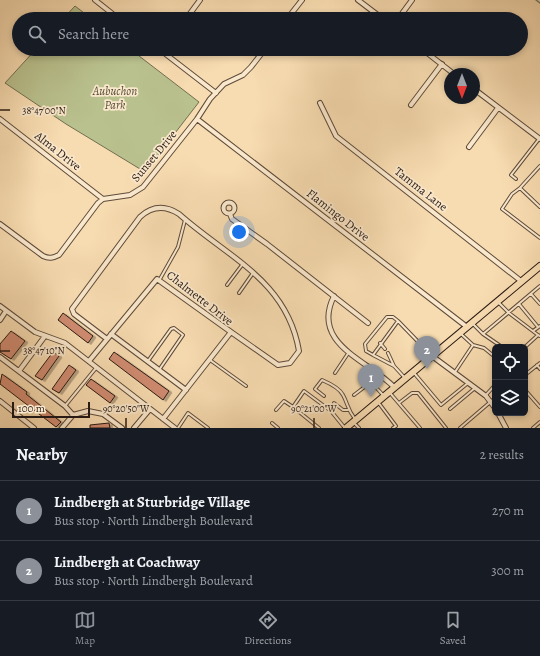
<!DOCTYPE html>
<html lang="en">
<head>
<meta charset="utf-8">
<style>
  :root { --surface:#171b24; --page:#242831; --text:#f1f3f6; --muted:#9ea1a6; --line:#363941; --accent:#8c9099 }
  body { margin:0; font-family:Alegreya,serif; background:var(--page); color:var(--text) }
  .controls { position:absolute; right:12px; bottom:12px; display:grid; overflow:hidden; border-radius:6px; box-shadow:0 2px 6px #0003 }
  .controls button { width:36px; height:36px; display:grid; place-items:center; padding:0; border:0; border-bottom:1px solid var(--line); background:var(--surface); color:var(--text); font:20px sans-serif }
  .compass { position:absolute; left:444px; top:68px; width:36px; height:36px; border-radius:50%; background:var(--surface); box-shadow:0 2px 6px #0003; rotate:180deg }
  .scale { position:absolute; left:12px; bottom:10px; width:78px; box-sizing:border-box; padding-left:4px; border:2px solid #2a1b14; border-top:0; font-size:11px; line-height:14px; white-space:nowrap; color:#2a1b14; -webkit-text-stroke:3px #fae8cc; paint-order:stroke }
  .you { position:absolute; left:239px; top:232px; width:14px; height:14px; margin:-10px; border:3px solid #fff; border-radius:50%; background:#1a73e8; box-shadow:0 0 0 6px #1a73e833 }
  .badge { display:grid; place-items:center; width:26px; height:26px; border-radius:50%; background:var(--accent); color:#fff; font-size:13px; font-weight:700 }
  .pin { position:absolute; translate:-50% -33px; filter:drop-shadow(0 1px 2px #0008) }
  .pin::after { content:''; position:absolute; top:21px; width:14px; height:12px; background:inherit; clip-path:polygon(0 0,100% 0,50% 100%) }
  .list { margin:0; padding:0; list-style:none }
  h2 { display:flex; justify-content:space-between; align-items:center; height:52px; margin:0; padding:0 16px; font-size:17px }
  h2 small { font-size:13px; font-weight:400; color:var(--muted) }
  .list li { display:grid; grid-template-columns:26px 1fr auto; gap:12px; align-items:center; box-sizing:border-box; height:60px; padding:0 16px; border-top:1px solid var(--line) }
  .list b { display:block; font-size:15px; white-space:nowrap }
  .list p { margin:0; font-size:13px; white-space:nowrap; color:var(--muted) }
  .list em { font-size:13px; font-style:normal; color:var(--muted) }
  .icon { flex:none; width:22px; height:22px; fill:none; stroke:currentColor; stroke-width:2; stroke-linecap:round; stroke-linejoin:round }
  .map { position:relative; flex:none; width:540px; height:428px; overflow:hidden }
  .search { position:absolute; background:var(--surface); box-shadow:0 2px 6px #0003; left:12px; right:12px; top:12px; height:44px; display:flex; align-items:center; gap:10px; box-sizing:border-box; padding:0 14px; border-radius:22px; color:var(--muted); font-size:15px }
  .sheet { height:172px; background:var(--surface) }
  nav { display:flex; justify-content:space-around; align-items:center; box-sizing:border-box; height:56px; border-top:1px solid var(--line); background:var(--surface); font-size:11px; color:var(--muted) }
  nav a { display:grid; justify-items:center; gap:2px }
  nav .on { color:var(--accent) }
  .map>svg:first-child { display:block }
  .green { fill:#b9c18e; stroke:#726e51 }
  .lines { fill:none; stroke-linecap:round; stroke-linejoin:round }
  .stream { stroke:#6f7c6f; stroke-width:1.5 }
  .building { fill:#d18c72; stroke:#2a1b14; filter:url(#shadow) }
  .service-casing { stroke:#5e4b3b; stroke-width:4 }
  .minor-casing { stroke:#5e4b3b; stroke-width:6 }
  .primary-casing { stroke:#2a1b14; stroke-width:8 }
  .service { stroke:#fae8cc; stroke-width:2 }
  .minor { stroke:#fae8cc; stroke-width:4 }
  .primary { stroke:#f8dcb1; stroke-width:6 }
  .ticks { fill:none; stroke:#2a1b14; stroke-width:1.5 }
  .labels { text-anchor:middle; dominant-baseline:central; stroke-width:3.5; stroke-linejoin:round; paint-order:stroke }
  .park-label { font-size:12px; font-style:italic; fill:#554d39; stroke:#fae8cc }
  .street-label { font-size:12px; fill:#2a1b14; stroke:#fae8cc }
  .ticks-label { font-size:10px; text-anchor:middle; fill:#2a1b14; stroke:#fae8cc; stroke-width:3.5; stroke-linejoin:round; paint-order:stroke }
</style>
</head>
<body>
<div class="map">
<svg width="540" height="428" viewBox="0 0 540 428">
  <defs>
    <filter id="shadow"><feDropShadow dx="3" dy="1.5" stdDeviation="0" flood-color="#0004"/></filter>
  </defs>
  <rect width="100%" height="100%" fill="#f8dcb1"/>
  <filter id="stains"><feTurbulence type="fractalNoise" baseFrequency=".005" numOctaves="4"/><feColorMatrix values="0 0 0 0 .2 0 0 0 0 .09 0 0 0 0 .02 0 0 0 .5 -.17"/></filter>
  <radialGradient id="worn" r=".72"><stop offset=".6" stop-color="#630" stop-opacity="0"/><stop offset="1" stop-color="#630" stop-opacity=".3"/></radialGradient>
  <path class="green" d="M75,6L92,19H63Z
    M36,49H130L199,102L145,172L66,124L5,83Z"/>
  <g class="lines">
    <path class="stream" d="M536,0L540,3"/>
  </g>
  <path class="building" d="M63,313L93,336L88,343L58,320Z
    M11,331L25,341L11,359L0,352V344Z
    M53,352L59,356L42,380L35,376Z
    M114,352L169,391L163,400L109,359Z
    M69,365L76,370L59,393L52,389Z
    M2,374L27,392L26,394L61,422L56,427L0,384Z
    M91,379L115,396L110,403L86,385Z
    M109,423L110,428H90V425Z"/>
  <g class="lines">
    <defs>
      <path id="service" d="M540,166L520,188L540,207
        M516,179L511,175L539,139
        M520,188L512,194L502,209L540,238
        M160,279L178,247L185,220
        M227,285L242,265
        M239,293L253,273
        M531,294L540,304
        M499,303L509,313L538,335
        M519,304L538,327
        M473,324L483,334L540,286
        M533,331L540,326
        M460,333L473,345L484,348L495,357
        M483,334L502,347
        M380,343L385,349
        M525,347L538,335L540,336
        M388,353L394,366
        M373,355L366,351L365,344L387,317H393L398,321
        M210,360L246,386
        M148,361L171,329L174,328L183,335L159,370
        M537,365L540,369
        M455,372L473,345
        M335,373L349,352
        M414,373L441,405L468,383
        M525,375L540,363
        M405,378L394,366L373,355L398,321L431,355
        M525,390L540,407
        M390,393L420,428
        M354,395L371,382L383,395
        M486,395L495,385
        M324,396L315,389L322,380C329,383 340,389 343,395C348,404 347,409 355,419
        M378,402L396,426L393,428
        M334,403L343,410H348
        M399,403L412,393H418L446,428
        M65,406L96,368
        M450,409L475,388
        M276,410L284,401L293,407
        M272,423L278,428
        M354,423L359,428
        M178,428L188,413L208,428
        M319,428L293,407L304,391L331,411L344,427
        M460,428L495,398
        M533,428L540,422"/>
      <path id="minor" d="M95,0L119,19
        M358,0L383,19
        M186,19L200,0
        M287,19L302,0
        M398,19L412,0
        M159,49L216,93
        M422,49L454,74
        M474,89L540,139
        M320,103L336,136L521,281
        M411,105L442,64
        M0,119L103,199
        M197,119L467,327
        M469,147L498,108
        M223.5 208a5.5 5.5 0 1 1 11 0a5.5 5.5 0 1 1-11 0Z
        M230,214L232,219L267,244L368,323
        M0,224L43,256C49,259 53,258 59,255L98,203L103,199L130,195L143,187L197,119L210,99L224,84L243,75L251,67L265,49
        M334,296C310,344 368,360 394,387
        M0,306L35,332L65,343L175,428
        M0,320L6,311
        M111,334L186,390
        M107,339L74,314L72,309L140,217C152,206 165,205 179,214C227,257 287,280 299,351L290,363L278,365L231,332
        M432,356L486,396L495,408
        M0,357L65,406L73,415
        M89,361L157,279L231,332L163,419
        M19,371L45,336
        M0,401L34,428
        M498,413L506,428
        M62,428L73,415L88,411L103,414L122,428
        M134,428L150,409"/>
      <path id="primary" d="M346,428L540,266"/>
    </defs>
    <use href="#service" class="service-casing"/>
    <use href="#minor" class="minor-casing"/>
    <use href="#primary" class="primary-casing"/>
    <use href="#service" class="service"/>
    <use href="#minor" class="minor"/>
    <use href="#primary" class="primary"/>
  </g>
  <path class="ticks" d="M0,110H10M0,351H10M126,418V428M314,418V428"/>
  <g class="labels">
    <g class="park-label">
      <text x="115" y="91">Aubuchon<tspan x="115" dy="14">Park</tspan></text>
    </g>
    <g class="street-label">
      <text transform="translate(58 151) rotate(38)">Alma Drive</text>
      <text transform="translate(154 156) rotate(-50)">Sunset Drive</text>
      <text transform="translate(421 189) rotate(38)">Tamma Lane</text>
      <text transform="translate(338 215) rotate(38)">Flamingo Drive</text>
      <text transform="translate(200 298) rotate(38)">Chalmette Drive</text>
    </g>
  </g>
  <g class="ticks-label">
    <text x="44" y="114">38°47'00"N</text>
    <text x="44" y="354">38°47'10"N</text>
    <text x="126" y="412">90°20'50"W</text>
    <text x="314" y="412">90°21'00"W</text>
  </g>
  <rect width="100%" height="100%" filter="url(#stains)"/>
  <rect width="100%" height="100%" fill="url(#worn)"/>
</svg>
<div class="controls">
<button><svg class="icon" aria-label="locate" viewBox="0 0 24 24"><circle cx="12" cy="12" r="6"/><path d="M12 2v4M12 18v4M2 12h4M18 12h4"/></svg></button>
<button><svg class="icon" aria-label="layers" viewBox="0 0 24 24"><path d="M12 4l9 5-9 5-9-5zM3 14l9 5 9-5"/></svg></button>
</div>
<svg class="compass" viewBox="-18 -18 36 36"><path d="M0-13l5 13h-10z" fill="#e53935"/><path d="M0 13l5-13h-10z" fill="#9ea1a6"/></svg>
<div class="scale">100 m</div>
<div class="you"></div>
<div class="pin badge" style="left:371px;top:397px">1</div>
<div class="pin badge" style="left:427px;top:369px">2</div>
<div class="search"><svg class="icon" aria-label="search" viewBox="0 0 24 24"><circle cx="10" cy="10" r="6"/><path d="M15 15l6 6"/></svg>Search here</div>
</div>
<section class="sheet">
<h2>Nearby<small>2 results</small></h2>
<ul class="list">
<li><span class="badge">1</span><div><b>Lindbergh at Sturbridge Village</b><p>Bus stop · North Lindbergh Boulevard</p></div><em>270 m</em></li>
<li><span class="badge">2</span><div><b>Lindbergh at Coachway</b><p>Bus stop · North Lindbergh Boulevard</p></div><em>300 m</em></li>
</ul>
</section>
<nav>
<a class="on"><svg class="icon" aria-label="map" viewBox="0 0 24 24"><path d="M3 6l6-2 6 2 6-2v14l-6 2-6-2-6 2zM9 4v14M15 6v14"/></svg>Map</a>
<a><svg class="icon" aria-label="directions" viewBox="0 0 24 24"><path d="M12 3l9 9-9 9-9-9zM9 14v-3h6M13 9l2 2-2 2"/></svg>Directions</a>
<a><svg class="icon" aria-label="saved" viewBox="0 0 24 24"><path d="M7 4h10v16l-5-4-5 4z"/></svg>Saved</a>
</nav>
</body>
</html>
